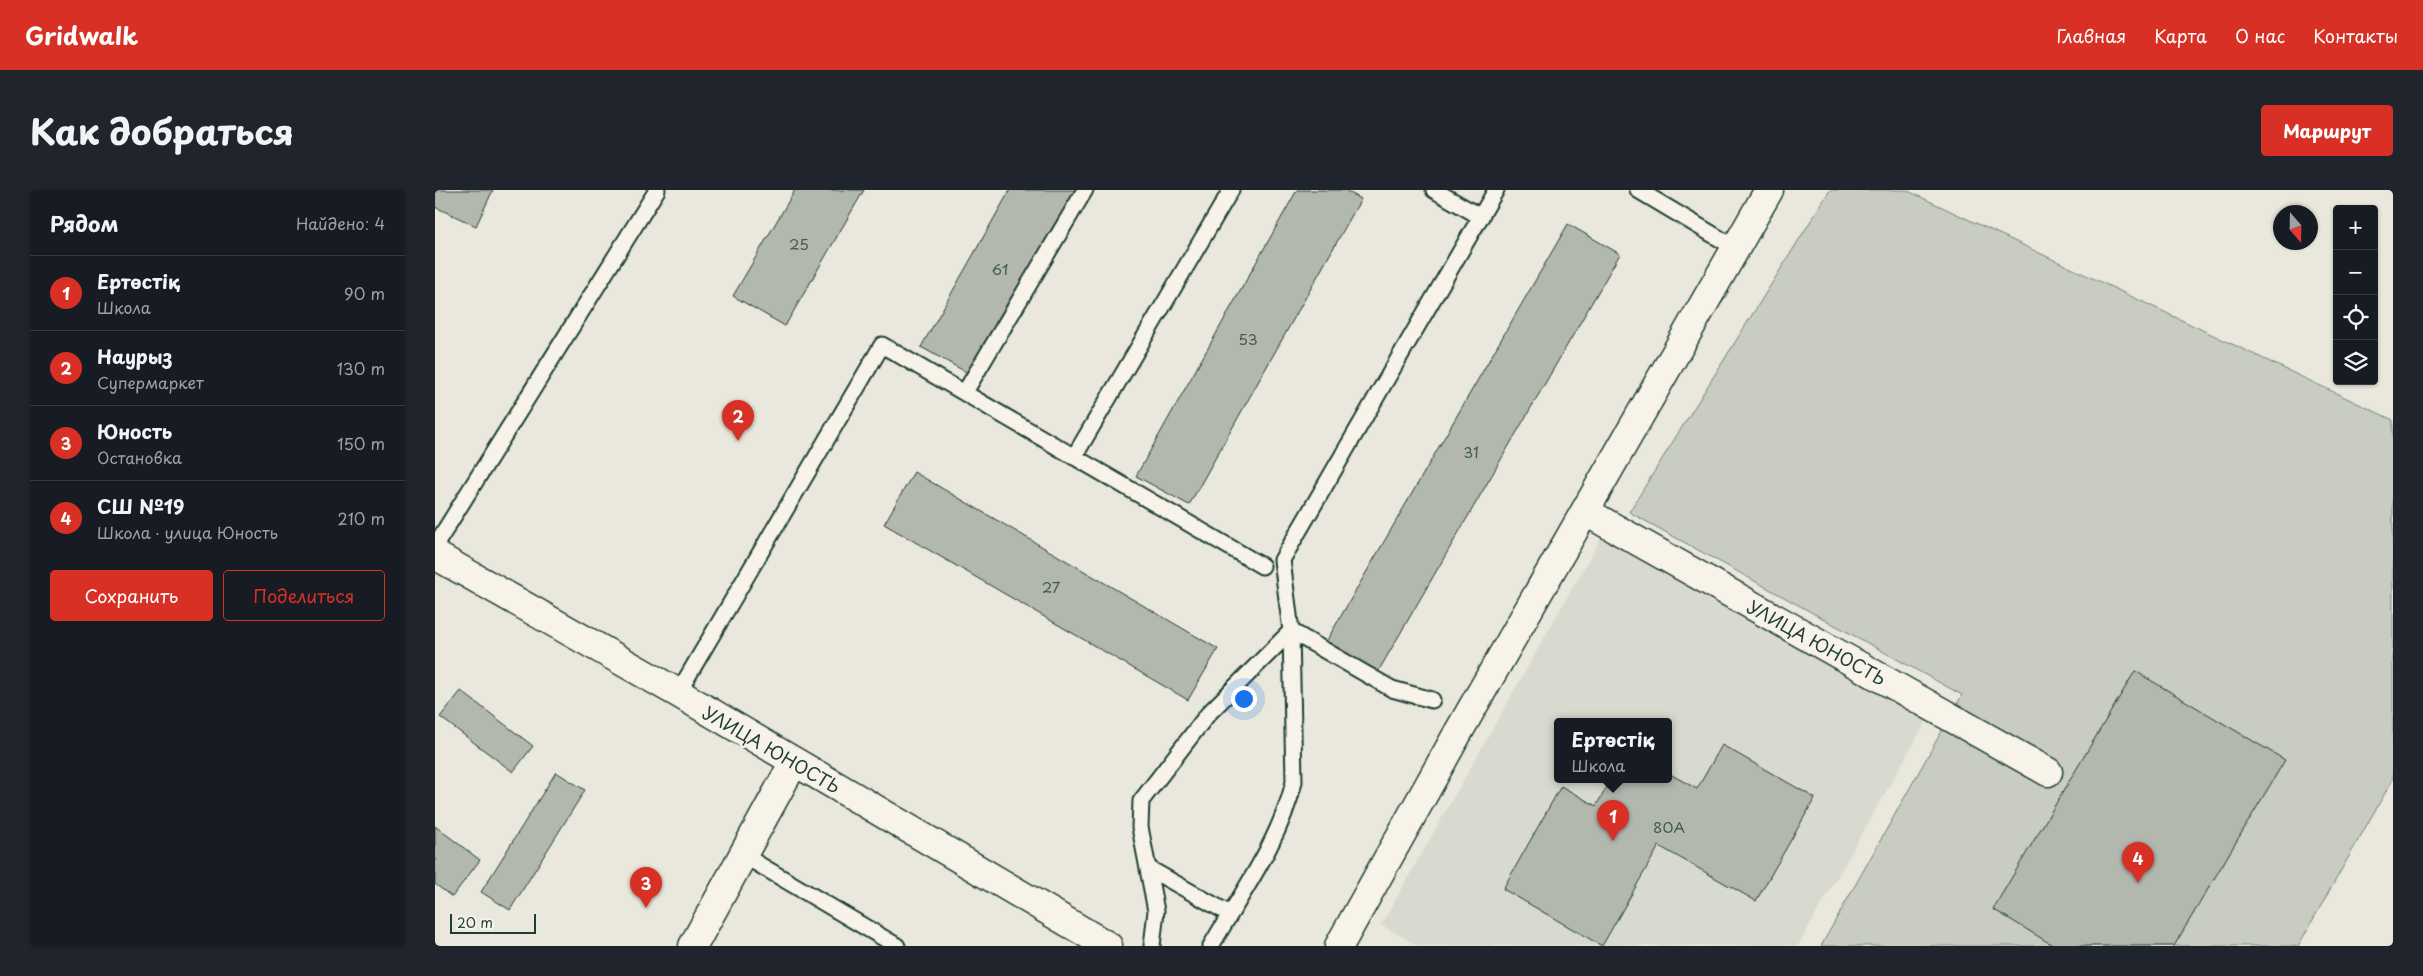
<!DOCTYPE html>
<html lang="ru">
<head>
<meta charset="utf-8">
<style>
  :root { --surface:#171b24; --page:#20242c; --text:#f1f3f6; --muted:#9ea1a6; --line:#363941; --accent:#d93025 }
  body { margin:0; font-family:"Playpen Sans",sans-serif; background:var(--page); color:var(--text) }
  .controls { position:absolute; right:15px; top:15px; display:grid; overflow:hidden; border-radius:5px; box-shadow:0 1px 4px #0004 }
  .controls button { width:45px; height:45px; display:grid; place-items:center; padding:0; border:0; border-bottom:1px solid var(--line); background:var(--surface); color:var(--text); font:25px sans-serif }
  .compass { position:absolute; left:1838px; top:15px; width:45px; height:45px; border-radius:50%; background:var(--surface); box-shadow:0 1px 4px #0004; rotate:160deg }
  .scale { position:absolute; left:15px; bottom:12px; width:86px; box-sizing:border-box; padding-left:5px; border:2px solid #1f3d34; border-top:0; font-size:14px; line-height:18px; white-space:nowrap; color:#1f3d34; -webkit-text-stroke:4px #f7f3e8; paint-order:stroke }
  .you { position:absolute; left:808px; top:508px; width:18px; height:18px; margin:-12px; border:4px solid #fff; border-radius:50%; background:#1a73e8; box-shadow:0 0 0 8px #1a73e833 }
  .badge { display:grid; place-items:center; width:32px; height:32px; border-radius:50%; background:var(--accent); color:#fff; font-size:16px; font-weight:700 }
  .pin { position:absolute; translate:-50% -41px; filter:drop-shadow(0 1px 2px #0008) }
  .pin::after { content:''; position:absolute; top:26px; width:18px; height:15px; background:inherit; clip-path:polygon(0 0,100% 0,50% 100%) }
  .popup { position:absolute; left:1119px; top:528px; width:118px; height:65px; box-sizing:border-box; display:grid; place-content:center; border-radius:5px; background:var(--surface); filter:drop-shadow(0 1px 4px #0005); font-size:16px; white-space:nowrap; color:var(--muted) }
  .popup b { font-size:19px; color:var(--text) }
  .popup::after { content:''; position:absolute; left:50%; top:100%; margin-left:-10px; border:10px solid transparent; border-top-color:var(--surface) }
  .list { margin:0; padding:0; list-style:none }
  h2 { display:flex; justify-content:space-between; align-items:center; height:65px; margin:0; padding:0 20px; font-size:21px }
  h2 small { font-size:16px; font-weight:400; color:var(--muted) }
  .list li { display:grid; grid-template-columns:32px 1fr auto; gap:15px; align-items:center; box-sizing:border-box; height:75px; padding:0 20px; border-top:1px solid var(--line) }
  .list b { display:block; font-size:19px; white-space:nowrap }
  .list p { margin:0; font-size:16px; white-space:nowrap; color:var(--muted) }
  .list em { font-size:16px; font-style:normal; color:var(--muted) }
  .actions { display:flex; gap:10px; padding:15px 20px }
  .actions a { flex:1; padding:11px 0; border:1px solid var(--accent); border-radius:5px; text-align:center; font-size:18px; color:var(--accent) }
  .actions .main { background:var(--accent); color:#fff }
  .icon { flex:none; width:28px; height:28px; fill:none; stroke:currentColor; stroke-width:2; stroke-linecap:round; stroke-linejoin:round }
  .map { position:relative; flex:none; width:1958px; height:756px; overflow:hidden; border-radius:5px }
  header { display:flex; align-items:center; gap:30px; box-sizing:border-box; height:70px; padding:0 25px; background:var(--accent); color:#fff }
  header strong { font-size:24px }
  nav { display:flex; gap:28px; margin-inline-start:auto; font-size:18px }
  .intro { display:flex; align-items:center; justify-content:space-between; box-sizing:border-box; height:120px; padding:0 30px }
  h1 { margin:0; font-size:35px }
  .button { padding:12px 22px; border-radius:5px; background:var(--accent); color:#fff; font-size:18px; font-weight:700 }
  main { display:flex; gap:30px; padding:0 30px }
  aside { flex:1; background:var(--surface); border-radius:5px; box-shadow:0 1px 4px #0004 }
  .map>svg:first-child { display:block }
  .built { fill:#d9dacf; fill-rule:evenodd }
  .green { fill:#c8ccc1; stroke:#74847a }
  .building { fill:#b2b8ae; stroke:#1f3d34 }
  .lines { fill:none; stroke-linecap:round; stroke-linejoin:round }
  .service-casing { stroke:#1f3d34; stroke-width:19 }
  .minor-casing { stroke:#1f3d34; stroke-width:31 }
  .tertiary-casing { stroke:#1f3d34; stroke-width:31 }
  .service { stroke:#f7f3e8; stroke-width:15 }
  .minor { stroke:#f7f3e8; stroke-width:28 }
  .tertiary { stroke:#f7f3e8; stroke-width:28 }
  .labels { text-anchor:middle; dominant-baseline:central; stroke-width:5; stroke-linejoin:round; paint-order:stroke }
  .number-label { font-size:15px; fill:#445c52 }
  .street-label { font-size:18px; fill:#1f3d34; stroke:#f7f3e8 }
</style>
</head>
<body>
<header>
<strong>Gridwalk</strong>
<nav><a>Главная</a><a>Карта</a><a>О нас</a><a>Контакты</a></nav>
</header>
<div class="intro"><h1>Как добраться</h1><a class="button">Маршрут</a></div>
<main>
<aside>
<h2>Рядом<small>Найдено: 4</small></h2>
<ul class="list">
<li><span class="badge">1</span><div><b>Ертөстіқ</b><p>Школа</p></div><em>90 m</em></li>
<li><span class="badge">2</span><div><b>Наурыз</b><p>Супермаркет</p></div><em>130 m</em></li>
<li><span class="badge">3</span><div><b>Юность</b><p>Остановка</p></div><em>150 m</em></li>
<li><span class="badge">4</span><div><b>СШ №19</b><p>Школа · улица Юность</p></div><em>210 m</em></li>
</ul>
<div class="actions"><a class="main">Сохранить</a><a>Поделиться</a></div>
</aside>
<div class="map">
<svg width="1958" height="756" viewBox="0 0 1958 756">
  <rect width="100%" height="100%" fill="#eae8dd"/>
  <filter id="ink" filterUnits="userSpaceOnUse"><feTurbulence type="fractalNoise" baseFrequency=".02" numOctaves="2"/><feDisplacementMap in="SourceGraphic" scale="10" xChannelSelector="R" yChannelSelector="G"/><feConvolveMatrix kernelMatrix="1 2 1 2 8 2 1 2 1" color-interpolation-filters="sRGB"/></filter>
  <g filter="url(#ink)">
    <path class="built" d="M1168,344L1493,528L1363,756H983L946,735ZM1123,532H1233V590H1123Z"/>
    <path class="green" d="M1395,0H1471L1958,230V589L1863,756H1386L1527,505L1194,322Z"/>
    <path class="building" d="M0,0H58L41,36L0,17Z
      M360,0H429L350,136L298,106Z
      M575,0H644L538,186L486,157Z
      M862,0H910L926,9L754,315L701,286Z
      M1133,34L1185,64L940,487L888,457Z
      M479,282L783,459L753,510L449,334Z
      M1700,481L1850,570L1739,756H1619L1558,719Z
      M26,501L98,556L78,582L5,527Z
      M1287,555L1380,608L1321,711L1224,656L1167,756L1068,699L1126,596L1161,616L1176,590H1233V583L1262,599Z
      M121,582L150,600L75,720L46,702Z
      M0,636L45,670L17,707L0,694Z"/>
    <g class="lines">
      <defs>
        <path id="service" d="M999,0L1046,27
          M1203,0L1302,59
          M530,202L650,0
          M639,267L796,0
          M0,356L222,0
          M856,441L957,499L997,510
          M243,503L447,155L827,376
          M308,665L462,756
          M713,678L795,724
          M717,756L721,721L705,637L706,611L773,524L856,441
          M776,756C806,704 845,651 859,592L856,441L847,370L1061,0"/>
        <path id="minor" d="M1151,322L1613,582
          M258,756L359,572
          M904,756L1024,541L1334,0"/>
        <path id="tertiary" d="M0,365L243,503L673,756"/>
      </defs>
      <use href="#service" class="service-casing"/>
      <use href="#minor" class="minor-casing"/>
      <use href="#tertiary" class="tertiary-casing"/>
      <use href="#service" class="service"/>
      <use href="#minor" class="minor"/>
      <use href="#tertiary" class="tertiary"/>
    </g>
  </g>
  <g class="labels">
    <g class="number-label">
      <text x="364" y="53">25</text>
      <text x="565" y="78">61</text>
      <text x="813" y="148">53</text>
      <text x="1036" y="261">31</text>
      <text x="616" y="396">27</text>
      <text x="1234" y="636">80А</text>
    </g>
    <g class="street-label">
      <text transform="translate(1382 452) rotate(29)">УЛИЦА ЮНОСТЬ</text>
      <text transform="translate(337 559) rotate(30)">УЛИЦА ЮНОСТЬ</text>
    </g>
  </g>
</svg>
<div class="controls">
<button>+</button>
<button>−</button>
<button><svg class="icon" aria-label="locate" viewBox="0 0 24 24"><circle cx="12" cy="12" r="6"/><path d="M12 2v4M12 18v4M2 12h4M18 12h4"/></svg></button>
<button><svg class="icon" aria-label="layers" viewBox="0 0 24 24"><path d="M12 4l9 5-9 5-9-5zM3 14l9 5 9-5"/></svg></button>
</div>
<svg class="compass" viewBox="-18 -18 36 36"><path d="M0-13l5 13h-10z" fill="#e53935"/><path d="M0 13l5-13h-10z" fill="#9ea1a6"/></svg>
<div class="scale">20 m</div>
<div class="you"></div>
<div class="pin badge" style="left:1178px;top:651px">1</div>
<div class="popup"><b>Ертөстіқ</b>Школа</div>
<div class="pin badge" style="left:303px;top:251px">2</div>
<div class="pin badge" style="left:211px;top:718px">3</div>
<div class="pin badge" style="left:1703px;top:693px">4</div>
</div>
</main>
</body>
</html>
